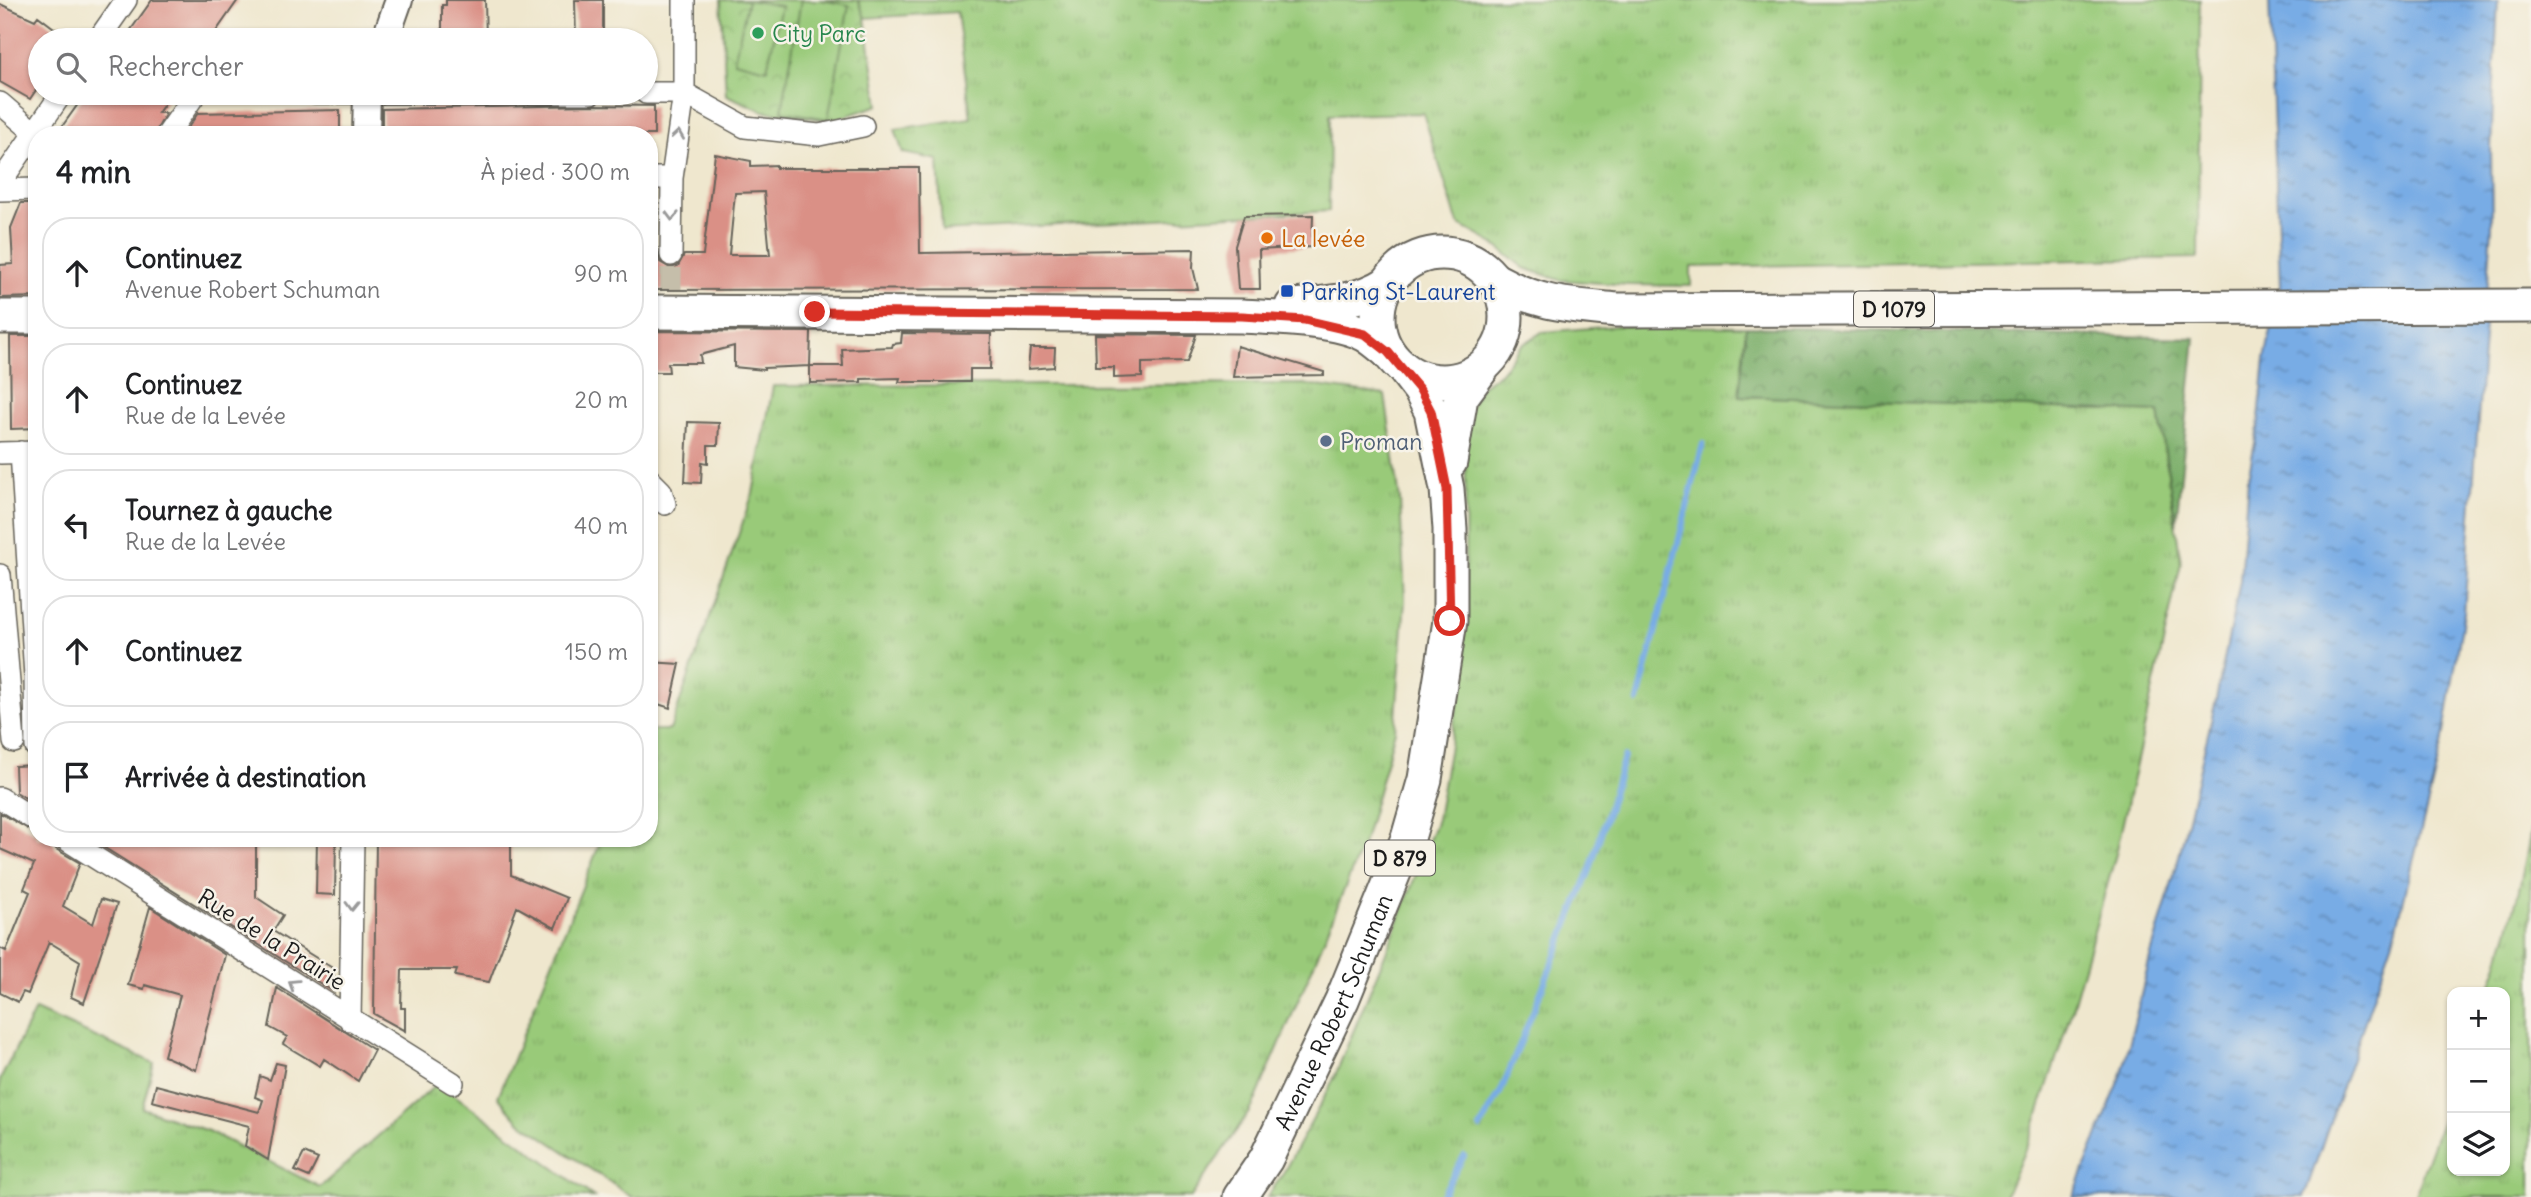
<!DOCTYPE html>
<html lang="fr">
<head>
<meta charset="utf-8">
<style>
  :root { --surface:#fff; --page:#f2f2f2; --text:#202124; --muted:#757577; --line:#e0e0e0 }
  body { margin:0; font-family:Delius,sans-serif; background:var(--page); color:var(--text) }
  .controls { position:absolute; right:21px; bottom:21px; display:grid; overflow:hidden; border-radius:14px; box-shadow:0 2px 5px #0004 }
  .controls button { width:63px; height:63px; display:grid; place-items:center; padding:0; border:0; border-bottom:2px solid var(--line); background:var(--surface); color:var(--text); font:35px sans-serif }
  .stop { position:absolute; width:21px; height:21px; margin:-16px; border:5px solid #d93025; border-radius:50%; background:#fff }
  .stop.end { background:#d93025; border-color:#fff; box-shadow:0 2px 7px #0008 }
  .list { margin:0; padding:0; list-style:none }
  h2 { display:flex; justify-content:space-between; align-items:center; height:91px; margin:0; padding:0 28px; font-size:30px }
  h2 small { font-size:23px; font-weight:400; color:var(--muted) }
  .list li { display:grid; grid-template-columns:46px 1fr auto; gap:21px; align-items:center; box-sizing:border-box; height:112px; margin:0 14px 14px; padding:0 14px; border:2px solid var(--line); border-radius:28px }
  .list b { display:block; font-size:26px; white-space:nowrap }
  .list p { margin:0; font-size:23px; white-space:nowrap; color:var(--muted) }
  .list em { font-size:23px; font-style:normal; color:var(--muted) }
  .icon { flex:none; width:38px; height:38px; fill:none; stroke:currentColor; stroke-width:2; stroke-linecap:round; stroke-linejoin:round }
  .map { position:relative; flex:none; width:2531px; height:1197px; overflow:hidden }
  .search { position:absolute; background:var(--surface); box-shadow:0 2px 5px #0004; left:28px; top:28px; width:630px; height:77px; display:flex; align-items:center; gap:18px; box-sizing:border-box; padding:0 24px; border-radius:38px; color:var(--muted); font-size:26px }
  .panel { position:absolute; background:var(--surface); box-shadow:0 2px 5px #0004; left:28px; top:126px; width:630px; height:721px; border-radius:28px }
  .map>svg:first-child { display:block }
  .grass { fill:url(#grass-tufts); stroke:#5a734a; stroke-width:2 }
  .forest { fill:url(#forest-crowns); stroke:#4b6542; stroke-width:2 }
  .park { fill:url(#park-crowns); stroke:#5a734a; stroke-width:2 }
  .garden { fill:#99ca79; stroke:#5a734a; stroke-width:2 }
  .water { fill:url(#water-ripples); stroke:#4a6480; stroke-width:2 }
  .lines { fill:none; stroke-linecap:round; stroke-linejoin:round }
  .stream { stroke:#78ace5; stroke-width:6 }
  .building { fill:#da9086; fill-rule:evenodd }
  .minor-tunnel { stroke:#c5beaa; stroke-width:21; stroke-dasharray:21 10; stroke-linecap:butt }
  .minor-casing { stroke:#66635a; stroke-width:24 }
  .tertiary-casing { stroke:#66635a; stroke-width:30 }
  .primary-casing { stroke:#66635a; stroke-width:37 }
  .minor { stroke:#fff; stroke-width:21 }
  .tertiary { stroke:#fff; stroke-width:26 }
  .primary { stroke:#fff; stroke-width:33 }
  .oneway { stroke:#999 }
  .route { stroke:#d93025; stroke-width:9 }
  .leisure-dot { fill:#2e9e5b; stroke:#f7f3e8; stroke-width:2.5 }
  .food-dot { fill:#e8710a; stroke:#f7f3e8; stroke-width:2.5 }
  .transit-dot { fill:#1a4fb4; stroke:#f7f3e8; stroke-width:2.5 }
  .service-dot { fill:#5c6f8a; stroke:#f7f3e8; stroke-width:2.5 }
  .labels { text-anchor:middle; dominant-baseline:central; stroke-width:5; stroke-linejoin:round; paint-order:stroke }
  .shield { fill:#f7f3e8; stroke:#5e5c59; stroke-width:2 }
  .shield-label { font-size:21px; font-weight:bold; fill:#1c1c1c }
  .leisure-label { font-size:23px; fill:#27864d; stroke:#f7f3e8; text-anchor:start }
  .food-label { font-size:23px; fill:#c56008; stroke:#f7f3e8; text-anchor:start }
  .transit-label { font-size:23px; fill:#164399; stroke:#f7f3e8; text-anchor:start }
  .service-label { font-size:23px; fill:#4e5e75; stroke:#f7f3e8; text-anchor:start }
  .street-label { font-size:23px; fill:#1c1c1c; stroke:#f7f3e8 }
</style>
</head>
<body>
<div class="map">
<svg width="2531" height="1197" viewBox="0 0 2531 1197">
  <defs>
    <pattern id="grass-tufts" width="24" height="20" patternUnits="userSpaceOnUse" patternTransform="scale(1.75)"><rect width="24" height="20" fill="#99ca79"/><path d="M3 7l-1-3M5 7V3M7 7l1-3M15 17l-1-3M17 17v-4M19 17l1-3" fill="none" stroke="#83ad68"/></pattern>
    <pattern id="forest-crowns" width="20" height="18" patternUnits="userSpaceOnUse" patternTransform="scale(1.75)"><rect width="20" height="18" fill="#7aae69"/><path d="M2 6a3 3 0 1 1 6 0M12 15a3 3 0 1 1 6 0" fill="none" stroke="#638d56"/></pattern>
    <pattern id="park-crowns" width="20" height="18" patternUnits="userSpaceOnUse" patternTransform="scale(1.75)"><rect width="20" height="18" fill="#99ca79"/><path d="M2 6a3 3 0 1 1 6 0M12 15a3 3 0 1 1 6 0" fill="none" stroke="#83ad68"/></pattern>
    <pattern id="water-ripples" width="26" height="14" patternUnits="userSpaceOnUse" patternTransform="scale(1.75)"><rect width="26" height="14" fill="#78ace5"/><path d="M2 4q2-2 4 0t4 0M15 11q2-2 4 0t4 0" fill="none" stroke="#628bb9"/></pattern>
  </defs>
  <rect width="100%" height="100%" fill="#f7f3e8"/>
  <filter id="ink" filterUnits="userSpaceOnUse"><feTurbulence type="fractalNoise" baseFrequency=".0143" numOctaves="2"/><feDisplacementMap in="SourceGraphic" scale="14" xChannelSelector="R" yChannelSelector="G"/><feConvolveMatrix kernelMatrix="1 2 1 2 8 2 1 2 1" color-interpolation-filters="sRGB"/></filter>
  <filter id="wash" filterUnits="userSpaceOnUse"><feTurbulence type="fractalNoise" baseFrequency=".00686" numOctaves="4" result="noise"/><feDisplacementMap in="SourceGraphic" scale="28" xChannelSelector="R" yChannelSelector="G"/><feGaussianBlur stdDeviation="1.57" result="paint"/><feColorMatrix in="noise" values="0 0 0 0 0 0 0 0 0 0 0 0 0 0 0 0 0 1.4 0 .05"/><feComposite in="paint" operator="in"/></filter>
  <g filter="url(#wash)">
    <rect width="100%" height="100%" fill="#efe7ce"/>
    <path class="grass" d="M858,0H2200L2198,258L1691,267V286L1629,285L1560,280L1524,268L1492,243L1458,224L1423,113L1330,115L1329,211L942,231L938,160L903,153L895,129L971,118L957,12L865,18Z
      M1616,326L1746,327L1740,396L2159,412L2181,563L2116,854L2070,1016L2032,1133L2005,1197H1267L1281,1177L1332,1083L1391,940L1437,819L1460,690L1465,584L1466,415L1481,387L1501,372L1521,346L1542,332Z
      M1302,384L1385,395L1400,500L1405,600L1395,731L1365,838L1319,952L1253,1106L1191,1197H632L519,1121L498,1097L602,838H649V730H670L753,493L773,386Z
      M2531,827V1197H2414L2452,1092V1171H2505V992H2488C2508,936 2522,887 2531,827Z
      M35,1010L154,1063L142,1108L208,1131L320,1187L438,1083L594,1197H0V1080Z"/>
    <path class="forest" d="M1746,327L2195,338L2176,525L2159,412L1739,396Z"/>
    <path class="park" d="M721,0H858L865,18L879,105L831,121L763,111L726,95Z"/>
    <path class="garden" d="M748,0L781,6L767,69L734,61Z
      M801,0H821L849,5L828,119L782,111Z"/>
    <path class="water" d="M2269,0H2498L2491,149L2492,227L2464,613L2442,745L2396,931L2304,1197H2073L2122,1074L2150,958L2177,865L2216,700L2240,581L2248,478L2258,428L2265,360L2280,286Z"/>
    <g class="lines">
      <path class="stream" d="M1638,701L1703,444
        M1480,1128L1501,1091L1590,870L1624,757
        M1441,1197L1464,1156"/>
    </g>
    <g id="blocks">
      <path class="building" d="M152,0H238L210,40H144L130,31Z
        M446,0H485L486,40H442V5H446Z
        M575,0H603V40H576Z
        M0,4L35,20L38,16L70,40H40V84L30,99L0,82Z
        M86,93H172L158,113H166L154,135H56Z
        M594,105L654,106V135H382V109Z
        M340,110V135H183L198,113Z
        M715,154L751,161V166L776,165V168H919L920,253L1194,249L1193,268L1198,289L649,290V252L658,253L660,262L670,268L678,266L684,255H703ZM764,192L770,255H729L735,193Z
        M21,203H37V297L0,298V265L13,264L11,228Z
        M1313,215L1312,247L1259,250L1260,289H1238L1235,246L1244,216Z
        M649,331L811,332L810,366L764,368V370L734,367V346L700,355L701,363H668L669,372H649Z
        M902,333L991,334L990,369H970V382H899L900,378L861,379V382L810,383V366H843L842,349L892,347L893,344L901,343Z
        M1095,334L1196,335L1187,362L1142,363V377L1114,378V367H1096Z
        M10,336H37V428L11,429Z
        M1237,346L1324,372V375L1233,377Z
        M1030,348H1055L1054,367L1028,369Z
        M688,422L719,423L718,445H708V463L702,462L701,483L685,482Z
        M649,662L680,664L670,708L649,701Z
        M37,765V805L16,792L15,766Z
        M0,813L37,834V838H51L56,849L80,863L63,906L93,924L101,899L117,904L84,1003L71,997L80,961L49,942L28,994L23,992L18,1002L0,993V948L6,951L30,892L24,889L34,864L0,849Z
        M89,838H256V897L283,915L273,931L334,969V992Z
        M317,838H336L335,895L316,894Z
        M376,838H511V875L567,898L555,928L517,907L489,982L455,976L457,970H402L401,1008H405V1031L374,1014Z
        M150,907L225,955L196,1070L164,1056L180,995L145,985L144,989L128,985Z
        M277,988L374,1050L358,1081L324,1059L320,1066L283,1044L287,1037L269,1027Z
        M276,1063L285,1065L268,1160L245,1146L249,1126L152,1101L156,1085L259,1112L263,1100L255,1097L260,1076L270,1080Z
        M304,1153L318,1159L309,1177L295,1171Z"/>
    </g>
  </g>
  <g filter="url(#ink)">
    <use href="#blocks" fill-opacity="0" stroke="#66635a" stroke-width="2"/>
    <g class="lines">
      <path class="minor-tunnel" d="M671,289V255"/>
      <defs>
        <path id="minor" d="M98,40L126,0
          M316,93H591
          M646,93H684L745,127L819,135L863,126
          M0,103L35,133
          M167,135L196,93
          M649,178H672
          M0,183L62,93
          M0,190L37,189
          M671,255L672,178L684,93V0
          M21,452L35,676L36,747
          M0,453L37,452
          M649,479L661,491L665,504
          M0,575L14,742
          M0,798L37,821
          M64,838L453,1083
          M350,1020L353,838"/>
        <path id="tertiary" d="M385,40L399,0
          M366,135L367,93"/>
        <g id="primary">
          <circle cx="1442" cy="317" r="64"/>
          <path d="M1495,280C1540,305 1567,305 1617,310L2531,306"/>
          <path d="M1292,306C1326,303 1359,302 1388,283"/>
          <path d="M649,312L1242,316C1275,318 1337,319 1366,335C1374,340 1381,346 1388,352"/>
          <path d="M0,317H37"/>
          <path d="M1450,462L1461,397L1483,367"/>
          <path id="s1" d="M1240,1197L1266,1159L1342,1000L1408,838L1425,779L1450,621V529L1447,489L1431,411L1420,390L1403,368"/>
        </g>
      </defs>
      <use href="#minor" class="minor-casing"/>
      <use href="#tertiary" class="tertiary-casing"/>
      <use href="#primary" class="primary-casing"/>
      <use href="#minor" class="minor"/>
      <use href="#tertiary" class="tertiary"/>
      <use href="#primary" class="primary"/>
    </g>
    <defs><path id="oneway-chevron" d="M-2-3.5L2.5 0L-2 3.5" fill="none" stroke-width="1.6" stroke-linecap="round" stroke-linejoin="round" transform="scale(1.75)"/></defs>
    <g class="oneway">
      <use href="#oneway-chevron" transform="translate(678 135) rotate(-82)"/>
      <use href="#oneway-chevron" transform="translate(672 216) rotate(91)"/>
      <use href="#oneway-chevron" transform="translate(352 906) rotate(91)"/>
      <use href="#oneway-chevron" transform="translate(293 984) rotate(-148)"/>
    </g>
  </g>
  <g class="lines" filter="url(#ink)">
    <path class="route" d="M815,312L1242,316L1305,320L1365,334L1388,352L1420,390L1431,411L1447,489L1450,621"/>
  </g>
  <circle class="leisure-dot" cx="758" cy="33" r="7"/>
  <circle class="food-dot" cx="1267" cy="238" r="7"/>
  <rect class="transit-dot" x="1280" y="284" width="14" height="14" rx="3.5"/>
  <circle class="service-dot" cx="1326" cy="441" r="7"/>
  <g class="labels">
    <g class="shield">
      <rect x="1854" y="291.5" width="80" height="35" rx="5"/>
      <rect x="1365" y="840.5" width="70" height="35" rx="5"/>
    </g>
    <g class="shield-label">
      <text x="1894" y="309">D 1079</text>
      <text x="1400" y="858">D 879</text>
    </g>
    <g class="leisure-label">
      <text x="772" y="33">City Parc</text>
    </g>
    <g class="food-label">
      <text x="1281" y="238">La levée</text>
    </g>
    <g class="transit-label">
      <text x="1301" y="291">Parking St-Laurent</text>
    </g>
    <g class="service-label">
      <text x="1340" y="441">Proman</text>
    </g>
    <g class="street-label">
      <text transform="translate(272 939) rotate(32)">Rue de la Prairie</text>
      <text stroke="none"><textPath href="#s1" startOffset="208">Avenue Robert Schuman</textPath></text>
    </g>
  </g>
</svg>
<div class="controls">
<button>+</button>
<button>−</button>
<button><svg class="icon" aria-label="layers" viewBox="0 0 24 24"><path d="M12 4l9 5-9 5-9-5zM3 14l9 5 9-5"/></svg></button>
</div>
<div class="stop" style="left:1450px;top:621px"></div>
<div class="stop end" style="left:815px;top:312px"></div>
<div class="search"><svg class="icon" aria-label="search" viewBox="0 0 24 24"><circle cx="10" cy="10" r="6"/><path d="M15 15l6 6"/></svg>Rechercher</div>
<section class="panel">
<h2>4 min<small>À pied · 300 m</small></h2>
<ul class="list">
<li><svg class="icon" aria-label="ahead" viewBox="0 0 24 24"><path d="M12 20V5M6 11l6-6 6 6"/></svg><div><b>Continuez</b><p>Avenue Robert Schuman</p></div><em>90 m</em></li>
<li><svg class="icon" aria-label="ahead" viewBox="0 0 24 24"><path d="M12 20V5M6 11l6-6 6 6"/></svg><div><b>Continuez</b><p>Rue de la Levée</p></div><em>20 m</em></li>
<li><svg class="icon" aria-label="left" viewBox="0 0 24 24"><path d="M17 20v-9H6M10 6l-5 5 5 5"/></svg><div><b>Tournez à gauche</b><p>Rue de la Levée</p></div><em>40 m</em></li>
<li><svg class="icon" aria-label="ahead" viewBox="0 0 24 24"><path d="M12 20V5M6 11l6-6 6 6"/></svg><div><b>Continuez</b></div><em>150 m</em></li>
<li><svg class="icon" aria-label="arrive" viewBox="0 0 24 24"><path d="M6 21V4h12l-3 4 3 4H6"/></svg><div><b>Arrivée à destination</b></div></li>
</ul>
</section>
</div>
</body>
</html>
